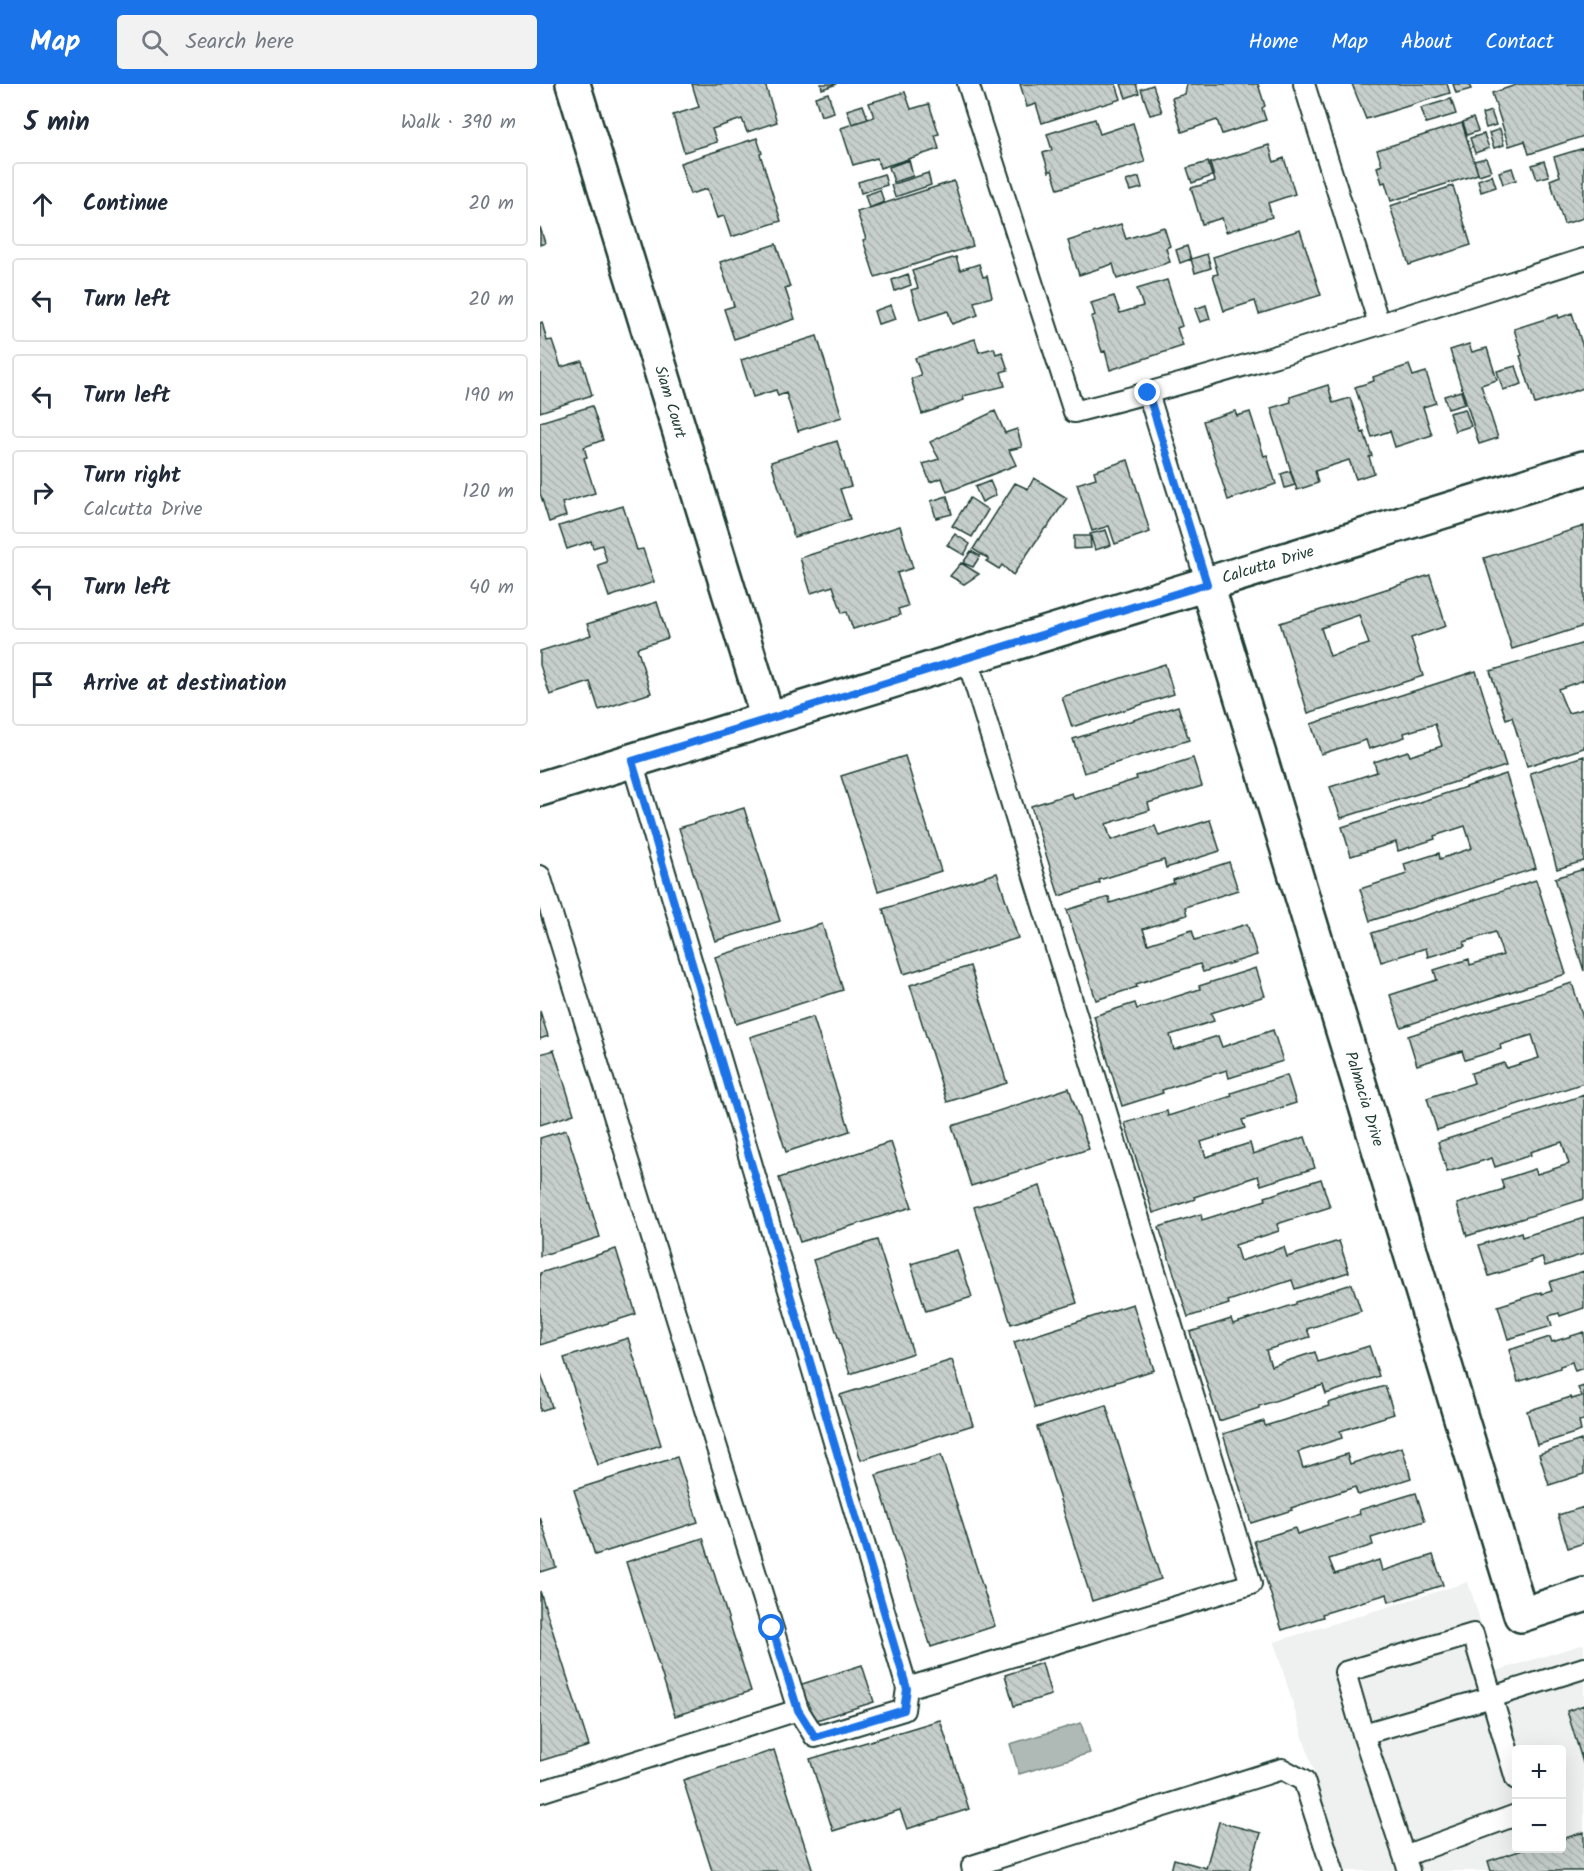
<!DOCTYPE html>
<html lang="en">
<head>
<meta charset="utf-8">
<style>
  :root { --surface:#fff; --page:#f2f2f3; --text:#1f2937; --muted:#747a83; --line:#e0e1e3; --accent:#1a73e8 }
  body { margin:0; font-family:Kalam,sans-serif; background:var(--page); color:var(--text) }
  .controls { position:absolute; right:18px; bottom:18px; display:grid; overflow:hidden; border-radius:6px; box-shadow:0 6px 24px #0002 }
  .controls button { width:54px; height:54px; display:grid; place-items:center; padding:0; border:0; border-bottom:2px solid var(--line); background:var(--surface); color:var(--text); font:30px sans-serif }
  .stop { position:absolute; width:18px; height:18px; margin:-14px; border:4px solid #1a73e8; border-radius:50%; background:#fff }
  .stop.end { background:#1a73e8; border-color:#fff; box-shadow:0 2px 6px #0008 }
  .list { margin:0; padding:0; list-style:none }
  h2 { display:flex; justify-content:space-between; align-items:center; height:78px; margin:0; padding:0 24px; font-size:26px }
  h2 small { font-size:20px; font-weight:400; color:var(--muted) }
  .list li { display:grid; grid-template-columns:39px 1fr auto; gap:18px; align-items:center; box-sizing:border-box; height:84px; margin:0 12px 12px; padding:0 12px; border:2px solid var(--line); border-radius:6px }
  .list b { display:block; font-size:22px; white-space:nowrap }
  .list p { margin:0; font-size:20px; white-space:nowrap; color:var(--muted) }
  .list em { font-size:20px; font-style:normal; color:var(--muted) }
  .icon { flex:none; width:33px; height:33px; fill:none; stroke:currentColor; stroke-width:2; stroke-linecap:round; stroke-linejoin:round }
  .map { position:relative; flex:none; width:1044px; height:1787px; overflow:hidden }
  header { display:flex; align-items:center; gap:36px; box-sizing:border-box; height:84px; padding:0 30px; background:var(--accent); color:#fff }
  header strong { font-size:28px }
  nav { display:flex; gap:33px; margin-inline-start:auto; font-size:21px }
  .search { width:420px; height:54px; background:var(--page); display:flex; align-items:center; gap:15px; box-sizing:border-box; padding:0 21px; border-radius:6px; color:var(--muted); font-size:22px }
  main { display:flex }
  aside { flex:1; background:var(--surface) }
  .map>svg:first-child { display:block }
  .built { fill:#eef1f0; fill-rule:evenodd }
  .water { fill:#afbab7; stroke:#758883; stroke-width:1.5 }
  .building { fill:url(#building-back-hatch); stroke:#1f3d34; stroke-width:1.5; fill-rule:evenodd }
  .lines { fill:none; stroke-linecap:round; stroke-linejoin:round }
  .service-casing { stroke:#1f3d34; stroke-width:24 }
  .minor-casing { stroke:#1f3d34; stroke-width:38 }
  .service { stroke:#fff; stroke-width:20 }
  .minor { stroke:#fff; stroke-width:33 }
  .route { stroke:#1a73e8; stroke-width:8 }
  .labels { text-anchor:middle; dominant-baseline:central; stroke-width:5; stroke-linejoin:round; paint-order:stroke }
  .street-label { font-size:16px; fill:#1f3d34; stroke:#fff }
</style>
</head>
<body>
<header>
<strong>Map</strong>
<div class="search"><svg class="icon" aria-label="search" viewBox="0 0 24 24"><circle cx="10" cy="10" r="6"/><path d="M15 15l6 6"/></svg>Search here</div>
<nav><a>Home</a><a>Map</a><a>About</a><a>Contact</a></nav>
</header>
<main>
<aside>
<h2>5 min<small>Walk · 390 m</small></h2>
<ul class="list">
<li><svg class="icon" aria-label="ahead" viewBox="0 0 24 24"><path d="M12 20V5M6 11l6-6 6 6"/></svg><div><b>Continue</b></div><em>20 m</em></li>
<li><svg class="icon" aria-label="left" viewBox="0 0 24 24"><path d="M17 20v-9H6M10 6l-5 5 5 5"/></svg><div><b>Turn left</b></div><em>20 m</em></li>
<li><svg class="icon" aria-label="left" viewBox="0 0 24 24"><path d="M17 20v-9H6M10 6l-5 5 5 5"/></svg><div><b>Turn left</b></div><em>190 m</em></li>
<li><svg class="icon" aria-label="right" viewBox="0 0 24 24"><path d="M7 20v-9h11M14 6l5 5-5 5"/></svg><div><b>Turn right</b><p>Calcutta Drive</p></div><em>120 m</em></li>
<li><svg class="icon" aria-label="left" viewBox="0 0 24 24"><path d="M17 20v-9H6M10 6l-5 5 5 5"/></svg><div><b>Turn left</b></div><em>40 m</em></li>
<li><svg class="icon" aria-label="arrive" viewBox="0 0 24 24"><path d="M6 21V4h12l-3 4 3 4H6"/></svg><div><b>Arrive at destination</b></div></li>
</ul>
</aside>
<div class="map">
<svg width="1044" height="1787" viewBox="0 0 1044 1787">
  <defs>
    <pattern id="building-back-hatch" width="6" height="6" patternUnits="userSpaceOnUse" patternTransform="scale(1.5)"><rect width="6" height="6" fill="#c7cfcc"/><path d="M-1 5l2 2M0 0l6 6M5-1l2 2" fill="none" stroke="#aab3b0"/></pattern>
  </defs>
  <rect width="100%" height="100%" fill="#fff"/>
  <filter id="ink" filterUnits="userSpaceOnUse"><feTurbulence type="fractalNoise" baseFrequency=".0167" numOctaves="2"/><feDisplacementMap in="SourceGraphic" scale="12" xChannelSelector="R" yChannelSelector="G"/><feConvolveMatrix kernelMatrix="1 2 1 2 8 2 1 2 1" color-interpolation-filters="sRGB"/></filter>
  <g filter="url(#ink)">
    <path class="built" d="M928,1498L956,1587L1044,1560V1787H804L734,1558ZM976,1666H1022V1764H976Z"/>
    <path class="water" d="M541,1639L550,1669L479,1690L470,1660Z"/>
    <path class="building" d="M152,0H225L237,38L207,48L202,35L172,45L177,58L144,68L133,31L159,23Z
      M281,0H297L282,5Z
      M480,0H576L581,15L562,21L561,20L502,39L496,20L487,23Z
      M581,0H596L599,9L586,14Z
      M647,0H718L725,22L722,24L726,36L682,50L677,36L642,48L632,14L645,10Z
      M812,0H907L910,9L826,35Z
      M913,0H929L931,5L916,9Z
      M979,0H1044V52L989,70L985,57L969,62L952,9Z
      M613,1L622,28L610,31L601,5Z
      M365,8L371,25L389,20L399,50L395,51L399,65L340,84L337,74L313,81L301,44L334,33L329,19Z
      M288,9L294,28L281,32L275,13Z
      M911,15L916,30L886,39L881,24Z
      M323,21L328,35L312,40L307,26Z
      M951,27L956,41L946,44L942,30Z
      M933,34L938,47L927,51L923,38Z
      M555,35L560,50L593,39L605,78L518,105L512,86L509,88L503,69L512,66L507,50Z
      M922,39L938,90L851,117L845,98L842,99L837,83L842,81L837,66Z
      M960,45L964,61L954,64L949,49Z
      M944,50L949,64L935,69L930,54Z
      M217,54L222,69L220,70L241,137L191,153L184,132L177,134L167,105L150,110L140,79Z
      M729,61L734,78L744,74L755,110L728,119L732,133L686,148L682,134L662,140L651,104L675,97L670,79Z
      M1044,64V134L1024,140L1010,96L1020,92L1014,73Z
      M946,74L951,87L939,91L934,77Z
      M369,76L373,92L354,98L349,83Z
      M1004,77L1009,92L997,95L992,81Z
      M668,78L672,92L652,99L647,84Z
      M972,84L976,96L963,100L959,88Z
      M388,89L391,101L355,113L351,101Z
      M344,90L347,101L321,109L318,98Z
      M952,91L956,103L941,108L938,96Z
      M599,93L602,104L590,107L586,97Z
      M414,97L433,162L335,193L323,156L326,155L317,128Z
      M913,102L931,161L869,181L850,122Z
      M340,106L344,118L329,124L325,111Z
      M581,140L586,155L624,143L630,162L626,164L630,178L577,195L573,180L539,191L528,157Z
      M0,143L5,159L0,161Z
      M760,146L781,211L719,230L715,217L684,227L673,191L678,190L673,173Z
      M236,160L250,203L245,204L255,235L194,255L184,225L194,222L180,178Z
      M647,162L651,175L640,179L636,166Z
      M667,170L671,184L655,189L651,175Z
      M416,173L420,186L439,180L443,193L447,192L452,213L434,218L438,231L412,240L408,227L380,236L371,206L378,204L372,187Z
      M368,190L371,201L355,207L352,196Z
      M627,196L642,242L637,244L643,262L570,286L565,267L562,268L551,233L555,231L551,219L574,212L580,229L603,222L597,205Z
      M351,221L356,235L338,240L334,227Z
      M666,221L670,235L660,238L655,225Z
      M1032,229L1044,266V304L995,320L980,272L982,271L974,245L1018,231L1019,234Z
      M2,238L7,257L12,256L21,283L42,277L52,311L0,328V239Z
      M277,252L302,333L258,347L246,309L238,312L236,306L213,313L201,276Z
      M435,255L439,268L454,264L456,270L462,268L468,286L461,288L465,302L423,312L424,316L382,330L371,295L381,291L375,274Z
      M929,260L932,268L947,264L957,296L941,301L958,354L939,360L910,266Z
      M869,281L873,292L886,288L896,319L883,323L892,351L855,363L850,347L832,353L815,303L834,297L833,293Z
      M976,282L982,300L963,306L957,287Z
      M788,301L793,319L810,314L822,349L824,348L832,372L829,373L834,389L816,395L809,376L775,387L778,399L757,406L731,324L751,318L750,313Z
      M921,307L925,320L908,325L904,312Z
      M52,322L63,356L44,363L47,373L44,374L55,409L22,419L26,432L9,438L0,409V338Z
      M925,325L931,342L915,347L909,329Z
      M455,327L465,349L477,345L482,363L469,366L476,381L407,408L402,394L390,398L383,380L399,375L390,358Z
      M695,327L697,332L710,328L724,372L727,371L736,400L688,416L663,337Z
      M297,357L311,402L300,405L310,435L254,453L231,378Z
      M588,376L610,448L575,460L569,442L552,447L537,400L556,394L554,387Z
      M750,387L755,401L745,404L741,390Z
      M494,394L527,414L507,444H505L473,491L462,481L459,485L446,477L449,475L433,465L475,399L488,405Z
      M450,397L456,411L442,418L435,403Z
      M407,412L412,430L396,434L391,417Z
      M430,414L448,426L432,453L412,442Z
      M83,422L97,466L103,465L114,498L69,513L58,481L67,478L62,461L53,464L51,457L27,465L19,442Z
      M360,442L373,484L357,489L368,522L358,525L360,531L313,545L307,528L302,529L293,502L271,509L260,474Z
      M1044,442V542L972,565L944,474Z
      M566,446L571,461L555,466L550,450Z
      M415,450L430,460L424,471L407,461Z
      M534,452H550L551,464L534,465Z
      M431,467L440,472L433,483L423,479Z
      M421,479L439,490L424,500L410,492Z
      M890,491L906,542L871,554L883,592L768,629L740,539ZM819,531L829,560L790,572L781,544Z
      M117,518L128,554L97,564L111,609L59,626L50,598L10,611L0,581V567L51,551L47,540Z
      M1044,559V596L1018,605L1028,629L1044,625V664L987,682L972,633L966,635L950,587Z
      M625,580L634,610L532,643L522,613Z
      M936,587L966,682L801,734L790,703L837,688L834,678L868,667L870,672L902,662L895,640L864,649L865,653L829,665L826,656L781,670L771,640Z
      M638,622L649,656L544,689L533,655Z
      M365,672L401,787L338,807L301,692Z
      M1044,672V777L1017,785L990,689Z
      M653,674L662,702L608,719L610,726L566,740L571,756L615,742L619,752L670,736L680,767L626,784L624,776L559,796L560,799L519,812L491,722L532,709L534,715L597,695L596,692Z
      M966,690L996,784L830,837L820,805L867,790L864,780L899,769L900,775L932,764L925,742L894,752L895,755L858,767L856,758L811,772L802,743Z
      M204,724L240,837L175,857L139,744Z
      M689,778L698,806L645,823L647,831L603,845L608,860L652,846L655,856L707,840L717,871L663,888L660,880L596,900L597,903L556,916L527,826L569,813L570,819L634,799L633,796Z
      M1044,785V887L1015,794Z
      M457,789L478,854L364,890L343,825Z
      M996,796L1026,890L861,943L850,911L897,896L894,886L929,875L930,881L963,871L955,848L924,858L925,862L888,873L886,864L841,878L832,849Z
      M282,840L303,906L196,940L175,873Z
      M430,882L467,999L407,1018L370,901Z
      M716,884L725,912L671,929L674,937L630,951L634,966L678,952L682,963L733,946L743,977L689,994L687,986L622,1006L623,1009L582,1022L554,932L595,919L597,925L660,905L659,902Z
      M1032,899L1044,937V999L897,1046L887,1014L934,999L931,989L964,979L967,984L999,974L992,951L960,961L961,965L925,976L922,967L877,981L868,952Z
      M0,927L8,952L0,955Z
      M273,933L310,1047L246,1068L210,953Z
      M14,966L34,1030L0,1041V970Z
      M747,991L756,1019L702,1036L705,1044L661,1058L666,1073L710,1059L713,1070L765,1053L775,1084L721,1101L718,1092L654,1113L655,1115L613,1129L585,1039L627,1027L628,1032L692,1012L691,1009Z
      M529,1004L549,1065L431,1102L412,1042Z
      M1044,1011V1115L927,1152L917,1120L964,1105L961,1096L995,1085L997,1090L1029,1080L1022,1058L990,1068L991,1071L955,1083L952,1074L907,1088L898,1058Z
      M26,1046L60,1153L0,1172V1054Z
      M351,1058L372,1123L260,1158L239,1094Z
      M781,1095L790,1123L737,1140L739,1147L695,1161L700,1177L744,1163L747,1173L799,1157L809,1188L755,1205L752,1196L688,1217L689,1220L648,1233L619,1143L661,1130L662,1136L726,1116L725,1113Z
      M500,1102L537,1219L471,1240L434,1123Z
      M1044,1134V1170L1005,1182L1002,1173L990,1177L991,1179L949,1192L939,1161L981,1148L982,1153Z
      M337,1156L373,1269L310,1290L273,1176Z
      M76,1165L96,1230L0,1261V1189Z
      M417,1166L432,1213L386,1227L371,1180Z
      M1044,1187V1224L1020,1232L1019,1229L1009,1232L1012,1242L968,1255L958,1222L1002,1208V1210L1012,1207L1009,1198Z
      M812,1200L821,1227L767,1245L770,1253L726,1266L731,1282L775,1268L778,1278L829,1262L839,1292L786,1310L783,1301L719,1322V1324L679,1337L650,1248L691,1235L693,1240L756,1220V1218Z
      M593,1220L614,1286L495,1324L474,1258Z
      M1044,1248V1284L1035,1287L1032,1278L1020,1282V1284L978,1298L969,1266L1010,1253L1012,1258Z
      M88,1254L121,1361L58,1381L24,1274Z
      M412,1276L433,1341L321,1376L300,1311Z
      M0,1287L12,1323L0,1327Z
      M845,1302L854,1330L800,1347L802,1354L758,1368L763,1384L807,1370L810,1380L862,1363L871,1394L818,1411L815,1403L751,1424L752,1426L711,1439L683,1350L724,1337L725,1342L789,1322L788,1319Z
      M1044,1302V1336L1039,1337L1041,1347L997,1361L987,1327L1031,1313L1032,1315L1042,1312L1038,1304Z
      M566,1321L621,1495L552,1517L497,1343Z
      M1041,1356L1042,1361H1044V1390L1009,1401L999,1370Z
      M401,1371L455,1542L391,1563L336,1391Z
      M137,1373L158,1438L55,1471L34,1406Z
      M876,1409L885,1437L831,1454L833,1461L789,1475L795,1490L839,1476L842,1487L893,1471L903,1501L849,1518L847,1510L782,1530L783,1533L742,1546L714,1457L755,1444L757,1450L820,1430L819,1426Z
      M1044,1423V1459L1028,1464L1018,1431Z
      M0,1433L16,1483L0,1488Z
      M163,1454L211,1607L135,1632L86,1478Z
      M0,1507L49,1662L0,1677Z
      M502,1579L511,1611L474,1622L465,1591Z
      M322,1581L334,1618L270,1638L259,1601Z
      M1044,1621V1682L1027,1627Z
      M400,1636L429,1725L367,1745L360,1726L293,1747L270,1675Z
      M234,1666L273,1787H172L143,1696Z
      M679,1738L721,1749L709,1787H631L634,1775L666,1784Z
      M1044,1748V1787H951L948,1777L989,1764H1022V1755Z"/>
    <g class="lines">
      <defs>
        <path id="service" d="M428,0L534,328C706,285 875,229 1044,175
          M764,0L839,240
          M608,309L667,500
          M92,677L367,1604L711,1500L427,574
          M0,792L258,1626L0,1708
          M258,1626L275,1653L364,1626L367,1604
          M823,1650L805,1588L933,1550L976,1695
          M864,1772L976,1731
          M433,1787L432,1782L742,1685L764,1697L793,1787
          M869,1787L823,1650L952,1613L1044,1584"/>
        <path id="minor" d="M33,0L228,635
          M667,500L981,1531L1044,1511
          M0,705L1044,384"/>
      </defs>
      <use href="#service" class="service-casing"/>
      <use href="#minor" class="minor-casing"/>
      <use href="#service" class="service"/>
      <use href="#minor" class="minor"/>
    </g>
  </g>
  <g class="lines" filter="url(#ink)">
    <path class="route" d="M232,1544L258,1626L275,1653L364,1626L367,1605L92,677L667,500L608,309"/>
  </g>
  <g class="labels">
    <g class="street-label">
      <text transform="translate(130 318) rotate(73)">Siam Court</text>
      <text transform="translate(728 481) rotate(-17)">Calcutta Drive</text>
      <text transform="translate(824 1015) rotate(73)">Palmacia Drive</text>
    </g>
  </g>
</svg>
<div class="controls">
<button>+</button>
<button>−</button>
</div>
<div class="stop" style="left:232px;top:1544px"></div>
<div class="stop end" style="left:608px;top:309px"></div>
</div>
</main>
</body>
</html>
